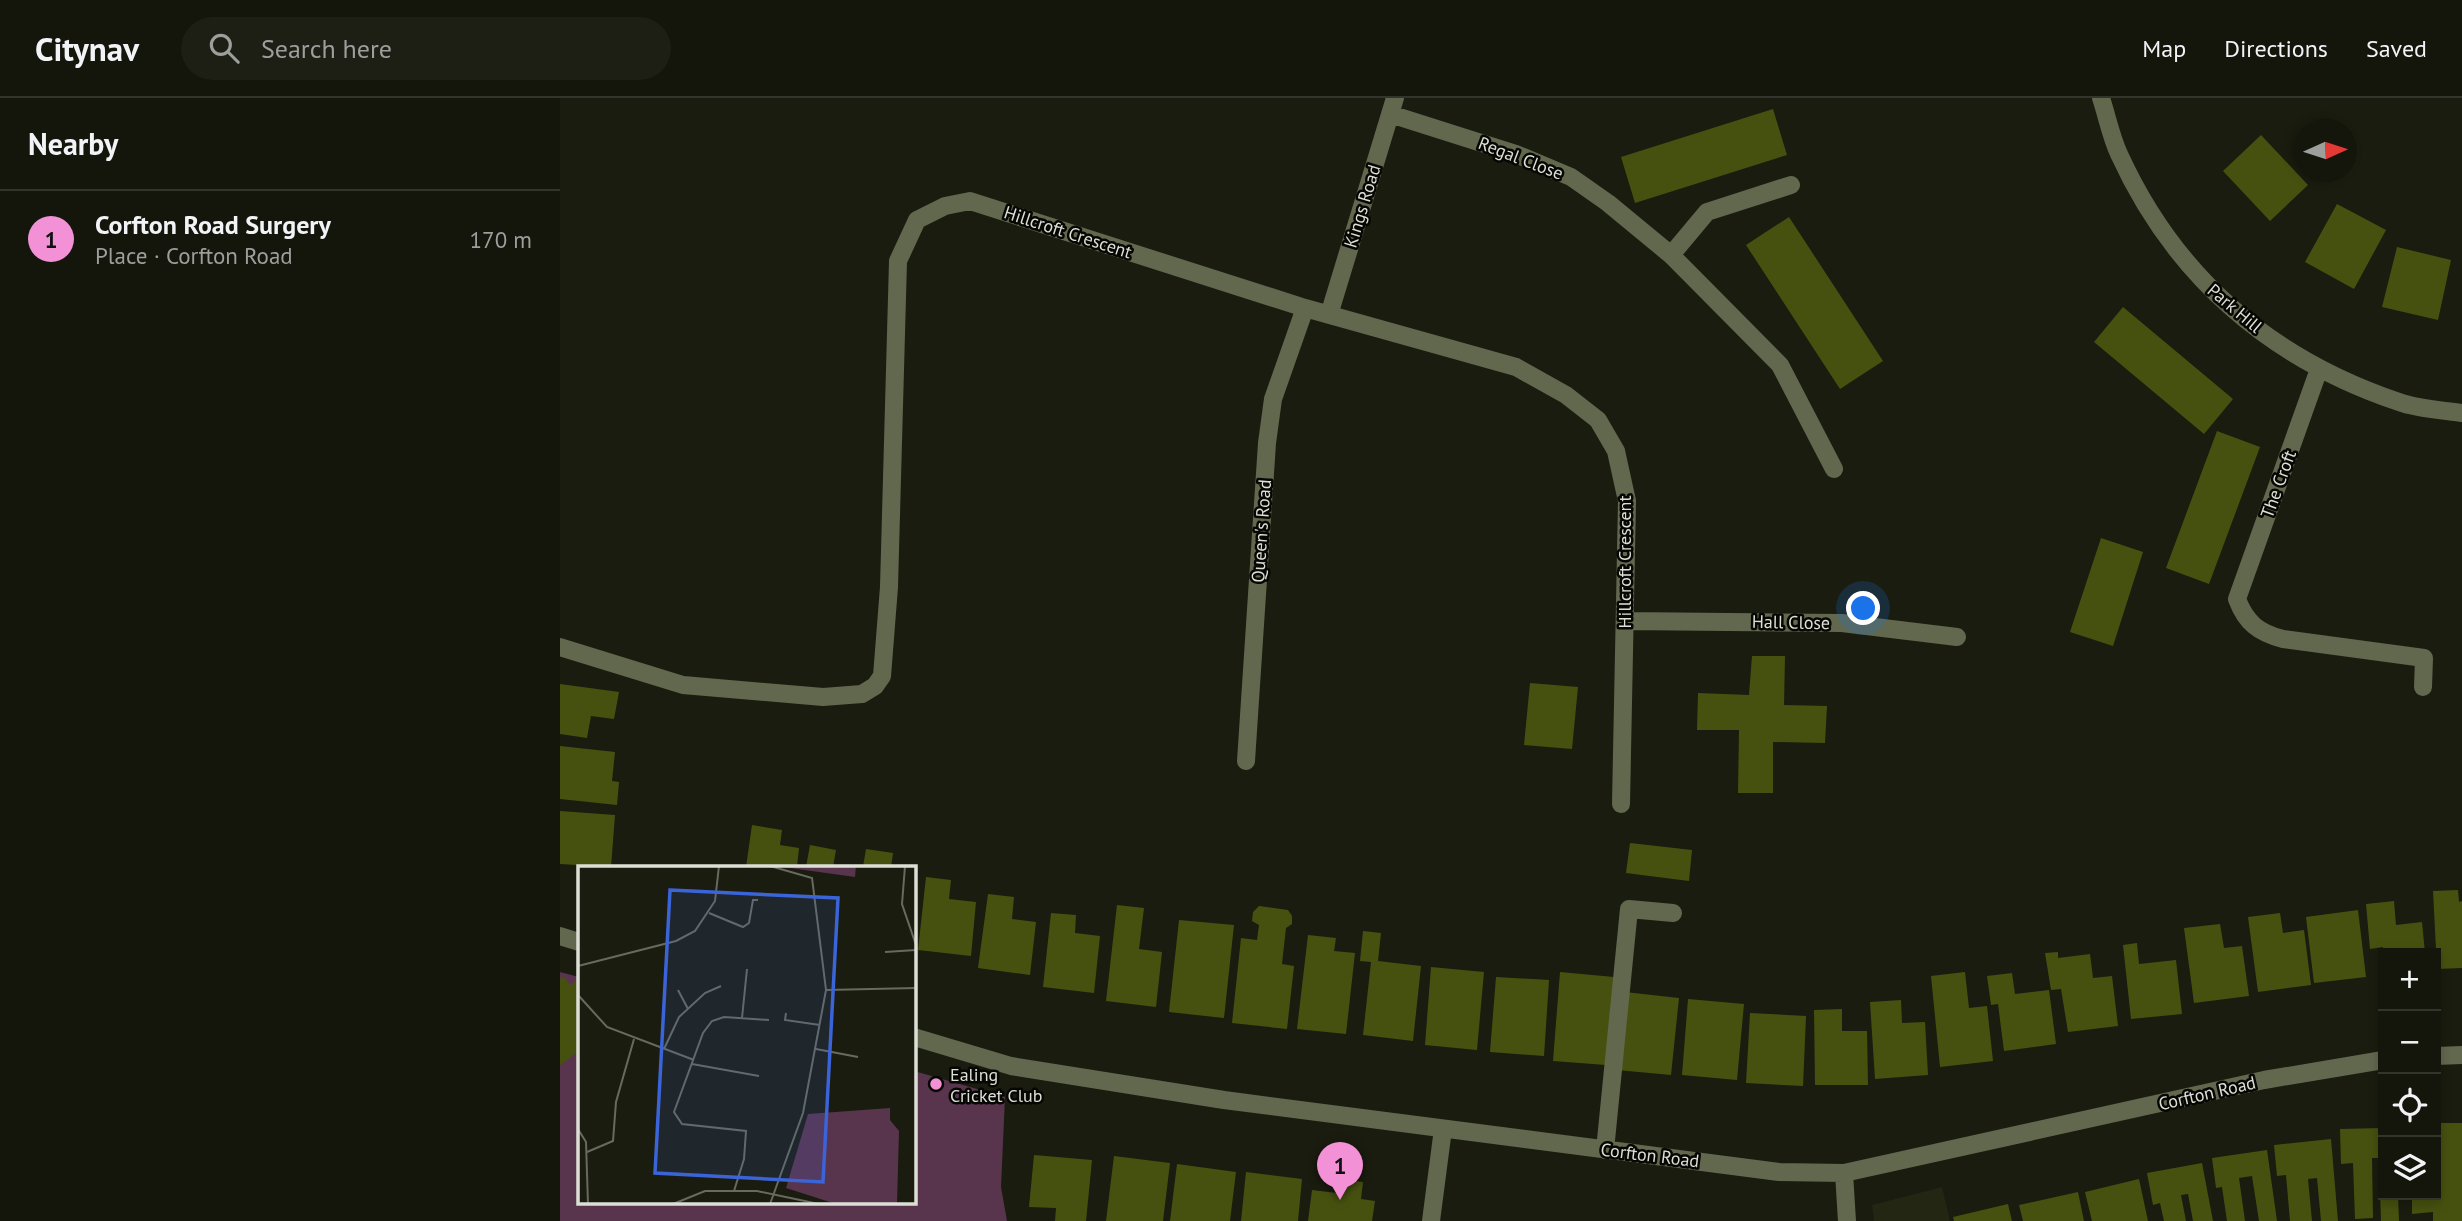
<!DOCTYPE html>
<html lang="en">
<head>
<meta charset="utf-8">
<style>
  :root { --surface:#14150b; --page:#1d1e14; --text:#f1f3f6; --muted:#9d9f9d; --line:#33342c; --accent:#f391d6 }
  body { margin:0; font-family:"PT Sans",sans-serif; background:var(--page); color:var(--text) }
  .controls { position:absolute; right:21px; bottom:21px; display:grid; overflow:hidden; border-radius:0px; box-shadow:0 4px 10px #0003 }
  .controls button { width:63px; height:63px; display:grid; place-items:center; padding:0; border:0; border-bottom:2px solid var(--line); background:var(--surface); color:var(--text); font:35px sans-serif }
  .compass { position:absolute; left:1734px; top:21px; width:63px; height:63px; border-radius:50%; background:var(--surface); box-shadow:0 4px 10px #0003; rotate:87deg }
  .you { position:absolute; left:1304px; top:511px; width:24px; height:24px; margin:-18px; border:5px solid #fff; border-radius:50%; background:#1a73e8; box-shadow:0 0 0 10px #1a73e833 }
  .badge { display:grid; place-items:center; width:46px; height:46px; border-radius:50%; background:var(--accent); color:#111; font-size:23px; font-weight:700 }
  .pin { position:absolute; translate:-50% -58px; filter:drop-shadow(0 2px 4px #0008) }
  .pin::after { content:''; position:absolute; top:37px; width:24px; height:21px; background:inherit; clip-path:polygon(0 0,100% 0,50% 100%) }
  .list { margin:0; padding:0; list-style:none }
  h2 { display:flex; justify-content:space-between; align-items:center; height:91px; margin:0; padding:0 28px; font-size:30px }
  h2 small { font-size:23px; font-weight:400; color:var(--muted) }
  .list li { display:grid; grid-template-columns:46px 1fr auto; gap:21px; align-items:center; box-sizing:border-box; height:98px; padding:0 28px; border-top:2px solid var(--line) }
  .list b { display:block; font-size:26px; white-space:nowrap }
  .list p { margin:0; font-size:23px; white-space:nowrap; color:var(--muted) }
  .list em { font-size:23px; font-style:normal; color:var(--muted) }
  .icon { flex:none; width:38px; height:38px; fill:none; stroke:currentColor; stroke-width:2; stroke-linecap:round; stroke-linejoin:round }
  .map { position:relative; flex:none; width:1902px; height:1123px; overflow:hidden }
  header { display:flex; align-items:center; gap:42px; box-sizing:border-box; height:98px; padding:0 35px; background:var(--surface); border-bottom:2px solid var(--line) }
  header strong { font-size:33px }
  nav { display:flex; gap:38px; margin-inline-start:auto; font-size:24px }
  .search { width:490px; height:63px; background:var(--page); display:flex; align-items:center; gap:18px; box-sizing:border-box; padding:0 24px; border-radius:38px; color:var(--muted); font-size:26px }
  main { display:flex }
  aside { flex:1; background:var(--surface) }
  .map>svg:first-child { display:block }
  .built { fill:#222613 }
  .grass { fill:#58344d }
  .building { fill:#47510f }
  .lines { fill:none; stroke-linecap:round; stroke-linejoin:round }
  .minor { stroke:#62684e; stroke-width:18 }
  .poi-dot { fill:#f391d6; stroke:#060603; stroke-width:2.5 }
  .labels { text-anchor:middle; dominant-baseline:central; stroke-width:5; stroke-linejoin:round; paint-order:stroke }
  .street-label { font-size:18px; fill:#dddfd6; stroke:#060603 }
  .poi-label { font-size:18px; fill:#dddfd6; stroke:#060603; text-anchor:start }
  .inset-road { fill:none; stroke:#686a5f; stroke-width:2 }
  .view { fill:#3a64d8; fill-opacity:0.15; stroke:#3a64d8; stroke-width:3.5 }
  .inset-edge { fill:none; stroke:#dddfd6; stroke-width:3.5 }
</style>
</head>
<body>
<header>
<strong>Citynav</strong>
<div class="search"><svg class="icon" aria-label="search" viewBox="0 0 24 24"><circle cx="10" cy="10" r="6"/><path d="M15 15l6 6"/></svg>Search here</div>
<nav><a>Map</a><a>Directions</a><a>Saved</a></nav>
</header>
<main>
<aside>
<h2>Nearby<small></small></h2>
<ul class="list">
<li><span class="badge">1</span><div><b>Corfton Road Surgery</b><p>Place · Corfton Road</p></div><em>170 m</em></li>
</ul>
</aside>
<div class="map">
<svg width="1902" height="1123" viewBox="0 0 1902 1123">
  <rect width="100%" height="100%" fill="#1a1c0f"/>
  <path class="built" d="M1382,1089L1390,1123H1314L1312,1107Z"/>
  <path class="grass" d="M0,874L19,879V1104H354V973L445,999L441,1089L447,1123H0Z"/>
  <path class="building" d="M1213,11L1227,57L1075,105L1061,59Z
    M1701,37L1748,87L1710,123L1663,73Z
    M1777,106L1826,132L1794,191L1745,164Z
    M1229,119L1323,263L1280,291L1186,147Z
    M1837,149L1891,162L1878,222L1822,209Z
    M1563,209L1673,301L1644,336L1534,244Z
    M1657,333L1700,349L1649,486L1606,470Z
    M1541,440L1583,454L1553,548L1510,534Z
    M1192,558H1225L1224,607L1267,608L1265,645L1213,644V695H1178L1179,632H1137L1138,595L1189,597Z
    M970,585L1018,589L1012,651L964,647Z
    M0,586L59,594L54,621L31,618L27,640L0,636Z
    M0,648L55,654L52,683L59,684L57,707L0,701Z
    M0,713L55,717L51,769L0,766Z
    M192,727L222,732L220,747L239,750L237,769H186Z
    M1070,745L1132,752L1129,783L1066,775Z
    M250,747L276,752L273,769H246Z
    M306,751L333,755L331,769H303Z
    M366,779L391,782L389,801L416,804L411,858L358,852Z
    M1898,792L1899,804L1902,803V870L1877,871L1873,793Z
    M428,796L454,799L452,821L476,824L470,877L418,870Z
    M1834,803L1836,827L1862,824L1865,855H1823V849L1810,851L1806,806Z
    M557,807L584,810L579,851L602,854L596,909L546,903Z
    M699,808L728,812L732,818V826L726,830L722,866L734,868L727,931L672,925L681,840L697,842L699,827L692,823L693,814Z
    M1798,812L1806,879L1754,885L1746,819Z
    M491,815L516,817L515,835L540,838L534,895L483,889Z
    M1720,815L1723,835L1744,832L1751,887L1698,894L1688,819Z
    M619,822L674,827L664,920L609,914Z
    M1660,826L1664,850L1682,848L1689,898L1634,905L1624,830Z
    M803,833L821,835L818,863L861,868L853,943L803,937L811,864L800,863Z
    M748,837L776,840L774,853L795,855L786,936L737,931Z
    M1577,845L1579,866L1616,862L1622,916L1571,921L1563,847Z
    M1498,854V860L1530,856L1533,880L1552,878L1558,928L1508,934L1501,891L1491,892L1485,855Z
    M871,869L924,874L917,952L865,947Z
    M1000,874L1054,879L1046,967L993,963Z
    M1405,874L1409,910L1427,908L1433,963L1380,969L1371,878Z
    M1452,875L1455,896L1489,892L1496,946L1444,953L1438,906L1431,907L1427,878Z
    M3,878L10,887L19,881V953L0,967V881Z
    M936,879L989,882L984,958L930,954Z
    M1065,894L1119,900L1111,977L1057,972Z
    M1128,901L1184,906L1177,982L1122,977Z
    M1341,902L1342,925L1365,924L1368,977L1315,981L1310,904Z
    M1282,911V933H1307L1308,987H1255L1254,912Z
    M1190,915L1246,918L1243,988L1186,985Z
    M1876,1025H1902V1123H1873V1114L1852,1116V1097H1876Z
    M1823,1030V1097H1838L1839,1123H1821L1819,1060H1812L1813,1120L1795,1121L1793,1065L1781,1066L1780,1031Z
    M1771,1041L1778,1123H1761L1757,1080L1748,1081L1752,1123H1730L1726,1077L1717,1078L1714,1047Z
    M1707,1052L1717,1123H1699L1692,1078L1679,1080L1685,1123H1667L1662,1089L1656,1090L1652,1060Z
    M474,1057L532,1062L526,1123H495L496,1110L469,1109Z
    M554,1058L610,1065L603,1123H546Z
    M1642,1065L1653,1123H1633L1628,1096L1621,1097L1626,1123H1604L1600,1105L1593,1107L1587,1075Z
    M617,1066L676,1074L670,1123H610Z
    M686,1074L742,1081L738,1123H681Z
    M779,1081L803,1084L801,1101L815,1103L812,1123H748L752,1092L777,1095Z
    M1579,1081L1588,1123H1532L1525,1094Z
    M1518,1094L1524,1123H1463L1459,1107Z
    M1448,1106L1452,1123H1394L1393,1119Z"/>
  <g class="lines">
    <path class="minor" d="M1541,0C1547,18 1551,39 1559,56C1615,179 1711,261 1839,304C1858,311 1882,312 1902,315
      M830,16L956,56L1011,79L1048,105L1111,157L1220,267L1274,371
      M1111,157L1147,114L1231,87
      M769,217L835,0
      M1759,271L1677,501C1686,525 1699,535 1723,541L1864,560L1863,589
      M1065,523L1282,525L1397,539
      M0,549L123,587L263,599L302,596L315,588L322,578L329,489L338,163L357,122L385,108L410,103L745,210L956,269L1006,297L1038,322L1056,353L1067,403L1061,706
      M686,663L707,345L713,301L745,210
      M0,838L19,844
      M354,939L451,968L664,1002L1219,1074L1284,1075L1704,982L1823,962
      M1876,958L1902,957
      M1045,1052L1069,811L1113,815
      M1284,1075L1287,1123
      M871,1123L883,1031"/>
  </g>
  <circle class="poi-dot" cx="376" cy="986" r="7"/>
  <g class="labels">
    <g class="street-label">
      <text transform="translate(961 60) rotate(21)">Regal Close</text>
      <text transform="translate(802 108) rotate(-73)">Kings Road</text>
      <text transform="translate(508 134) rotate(18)">Hillcroft Crescent</text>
      <text transform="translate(1675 210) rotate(40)">Park Hill</text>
      <text transform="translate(1718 386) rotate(-70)">The Croft</text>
      <text transform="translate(701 433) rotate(-86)">Queen's Road</text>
      <text transform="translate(1064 464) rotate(-90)">Hillcroft Crescent</text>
      <text transform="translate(1231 524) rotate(1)">Hall Close</text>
      <text transform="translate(1647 995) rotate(-13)">Corfton Road</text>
      <text transform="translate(1090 1057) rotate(7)">Corfton Road</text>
    </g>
    <g class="poi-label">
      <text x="390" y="976">Ealing<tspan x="390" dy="21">Cricket Club</tspan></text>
    </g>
  </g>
  <g transform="translate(18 768)">
    <rect width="338" height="338" fill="#1a1c0f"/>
    <path d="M198,0H278L277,11ZM312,242V254L321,265L319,338H258L208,322L230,248Z" fill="#58344d"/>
    <path class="inset-road" d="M327,0L324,38L338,79M131,47L165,61L171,57L175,34H180M307,86L338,84M0,100L98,75L117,65L137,35L141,0M100,124L110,143M248,124L338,122M0,129L29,161L116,194M208,147L207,154L242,159M164,152L169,103M86,183L101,151L127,127L143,120M238,183L280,191M114,198L181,210M0,263L8,276L10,338M9,286L35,275L38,236L56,173M156,325L166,293L168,265L104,258L96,246L125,167L134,155L146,151L191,154M95,338L127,325H179L241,338M192,338L225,247L248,124L234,12L192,0"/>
    <path class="view" d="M92,24L260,32L245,316L77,307Z"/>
    <rect width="338" height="338" class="inset-edge"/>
  </g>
</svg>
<div class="controls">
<button>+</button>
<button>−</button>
<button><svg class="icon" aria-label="locate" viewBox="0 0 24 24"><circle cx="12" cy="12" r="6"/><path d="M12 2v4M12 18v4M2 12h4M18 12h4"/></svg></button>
<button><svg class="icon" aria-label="layers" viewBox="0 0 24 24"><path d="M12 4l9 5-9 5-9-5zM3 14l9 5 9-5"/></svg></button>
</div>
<svg class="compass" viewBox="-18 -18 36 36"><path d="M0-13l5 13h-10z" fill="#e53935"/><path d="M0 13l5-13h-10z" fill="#9d9f9d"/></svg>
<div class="you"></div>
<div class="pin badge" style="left:780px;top:1102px">1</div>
</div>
</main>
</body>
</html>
